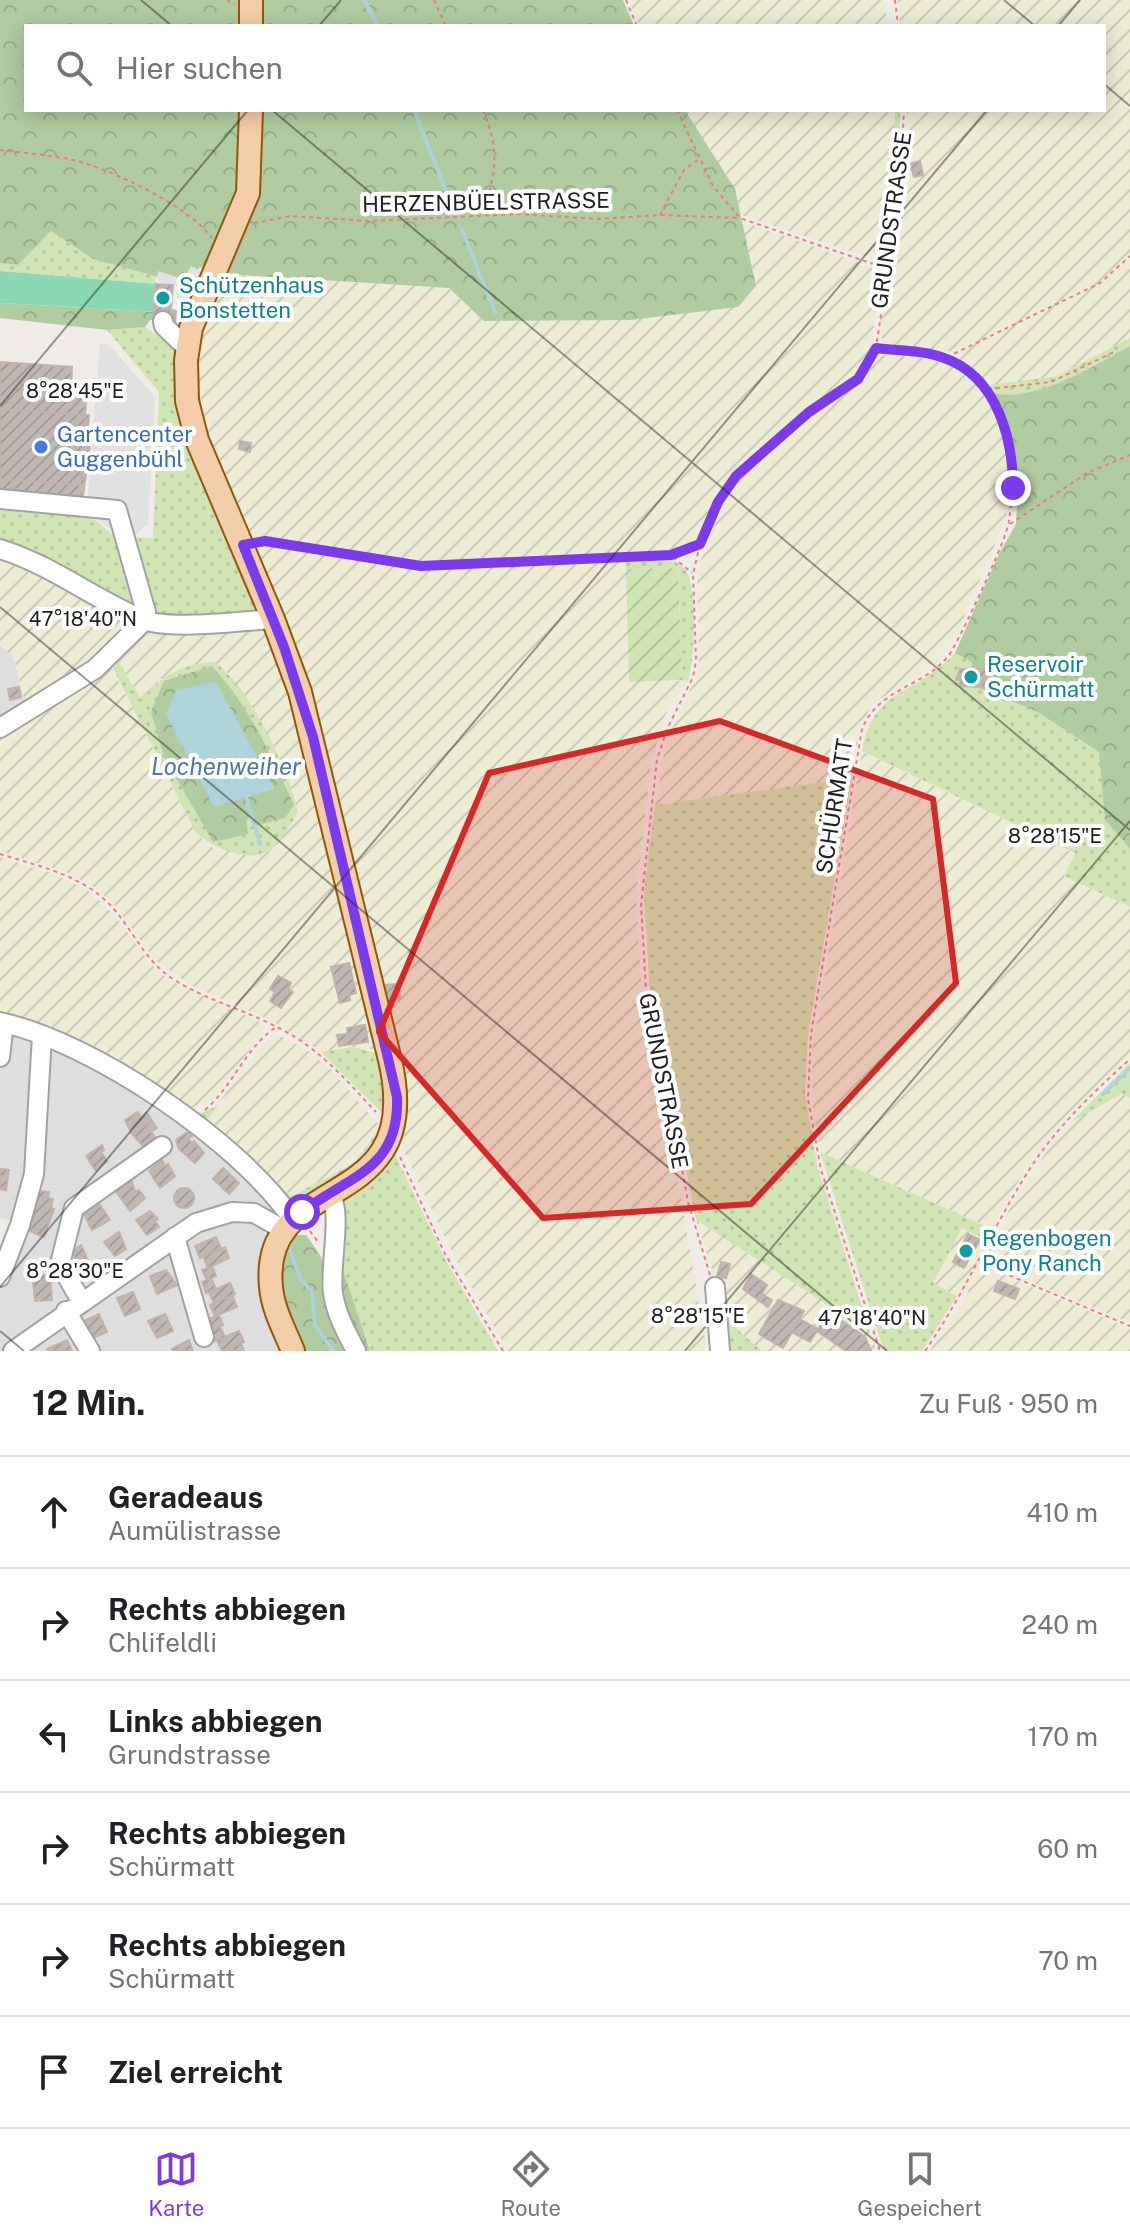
<!DOCTYPE html>
<html lang="de">
<head>
<meta charset="utf-8">
<style>
  :root { --surface:#fff; --page:#f6f6f6; --text:#202124; --muted:#757577; --line:#e0e0e0; --accent:#7c3aed }
  body { margin:0; font-family:"Public Sans",sans-serif; background:var(--page); color:var(--text) }
  .stop { position:absolute; width:24px; height:24px; margin:-18px; border:6px solid #7c3aed; border-radius:50%; background:#fff }
  .stop.end { background:#7c3aed; border-color:#fff; box-shadow:0 2px 8px #0008 }
  .list { margin:0; padding:0; list-style:none }
  h2 { display:flex; justify-content:space-between; align-items:center; height:104px; margin:0; padding:0 32px; font-size:34px }
  h2 small { font-size:26px; font-weight:400; color:var(--muted) }
  .list li { display:grid; grid-template-columns:52px 1fr auto; gap:24px; align-items:center; box-sizing:border-box; height:112px; padding:0 32px; border-top:2px solid var(--line) }
  .list b { display:block; font-size:30px; white-space:nowrap }
  .list p { margin:0; font-size:26px; white-space:nowrap; color:var(--muted) }
  .list em { font-size:26px; font-style:normal; color:var(--muted) }
  .icon { flex:none; width:44px; height:44px; fill:none; stroke:currentColor; stroke-width:2; stroke-linecap:round; stroke-linejoin:round }
  .map { position:relative; flex:none; width:1130px; height:1351px; overflow:hidden }
  .search { position:absolute; background:var(--surface); box-shadow:0 4px 20px #0003; left:24px; right:24px; top:24px; height:88px; display:flex; align-items:center; gap:20px; box-sizing:border-box; padding:0 28px; border-radius:0px; color:var(--muted); font-size:30px }
  .sheet { height:776px; background:var(--surface) }
  nav { display:flex; justify-content:space-around; align-items:center; box-sizing:border-box; height:112px; border-top:2px solid var(--line); background:var(--surface); font-size:22px; color:var(--muted) }
  nav a { display:grid; justify-items:center; gap:4px }
  nav .on { color:var(--accent) }
  .map>svg:first-child { display:block }
  .residential { fill:#dfdede }
  .farmland { fill:url(#farmland-furrows) }
  .grass { fill:url(#grass-dots); fill-rule:evenodd }
  .forest { fill:url(#forest-crowns); fill-rule:evenodd }
  .garden { fill:url(#garden-furrows) }
  .pitch { fill:#8dd8b4 }
  .parking { fill:#e1e1e1 }
  .water { fill:#add4da }
  .lines { fill:none; stroke-linecap:round; stroke-linejoin:round }
  .stream { stroke:#add4da; stroke-width:4 }
  .building { fill:url(#building-hatch); stroke:#c1b3ab; stroke-width:2 }
  .minor-casing { stroke:#a2a2a2; stroke-width:22 }
  .major-casing { stroke:#90580d; stroke-width:26 }
  .path { stroke:#ee7c7b; stroke-width:2; stroke-dasharray:4 4; stroke-linecap:butt }
  .minor { stroke:#fff; stroke-width:18 }
  .major { stroke:#f4cda9; stroke-width:22 }
  .route { stroke:#7c3aed; stroke-width:10 }
  .marked { fill:#d62828; fill-opacity:0.2; stroke:#d62828; stroke-width:6; stroke-linejoin:round }
  .ticks { fill:none; stroke:#212121; stroke-width:2; stroke-opacity:0.45 }
  .culture-dot { fill:#0f9aa8; stroke:#fff; stroke-width:3 }
  .shop-dot { fill:#3f7fe0; stroke:#fff; stroke-width:3 }
  .labels { text-anchor:middle; dominant-baseline:central; stroke-width:8; stroke-linejoin:round; paint-order:stroke }
  .street-label { font-size:22px; fill:#212121; stroke:#fff }
  .culture-label { font-size:22px; fill:#0d838f; stroke:#fff; text-anchor:start }
  .shop-label { font-size:22px; fill:#366cbe; stroke:#fff; text-anchor:start }
  .water-label { font-size:24px; font-style:italic; fill:#4d7b9a; stroke:#fff }
  .ticks-label { font-size:20px; text-anchor:middle; fill:#212121; stroke:#fff; stroke-width:8; stroke-linejoin:round; paint-order:stroke }
</style>
</head>
<body>
<div class="map">
<svg width="1130" height="1351" viewBox="0 0 1130 1351">
  <defs>
    <pattern id="farmland-furrows" width="10" height="10" patternUnits="userSpaceOnUse" patternTransform="scale(2)"><rect width="10" height="10" fill="#edecd5"/><path d="M-1 1l2-2M0 10L10 0M9 11l2-2" fill="none" stroke="#cbcab7"/></pattern>
    <pattern id="grass-dots" width="8" height="8" patternUnits="userSpaceOnUse" patternTransform="scale(2)"><rect width="8" height="8" fill="#d0e5b3"/><path d="M2 2h.1M6 6h.1" fill="none" stroke="#b2c49a" stroke-width="1.8" stroke-linecap="round"/></pattern>
    <pattern id="forest-crowns" width="20" height="18" patternUnits="userSpaceOnUse" patternTransform="scale(2)"><rect width="20" height="18" fill="#b1cca0"/><path d="M2 6a3 3 0 1 1 6 0M12 15a3 3 0 1 1 6 0" fill="none" stroke="#98af8a"/></pattern>
    <pattern id="garden-furrows" width="10" height="10" patternUnits="userSpaceOnUse" patternTransform="scale(2)"><rect width="10" height="10" fill="#d0e5b3"/><path d="M-1 1l2-2M0 10L10 0M9 11l2-2" fill="none" stroke="#b2c49a"/></pattern>
    <pattern id="building-hatch" width="6" height="6" patternUnits="userSpaceOnUse" patternTransform="scale(2)"><rect width="6" height="6" fill="#c0b8b5"/><path d="M-1 1l2-2M0 6l6-6M5 7l2-2" fill="none" stroke="#a59e9b"/></pattern>
  </defs>
  <rect width="100%" height="100%" fill="#f0ede8"/>
  <path class="residential" d="M0,646L13,656L30,723L0,738Z
    M0,1026L26,1031L177,1111L280,1212L266,1231L257,1283L278,1351H0V1266L15,1221L0,1218Z"/>
  <path class="farmland" d="M629,0H884L888,26H640Z
    M898,0H1130V338L1057,376L1000,386L989,385L955,360L962,354L959,349L940,353L889,347L882,342L880,320L902,198L907,110H1104V26H900Z
    M685,110H895L893,169L877,260L741,215L735,189Z
    M742,221L871,267L877,275L878,286L872,345L852,380L811,406L739,467L723,487L703,531L693,542L668,551L415,562L245,534L203,440L191,373L209,301L215,302L225,274L449,288L484,321L756,286Z
    M893,353L948,363L974,381L986,393L997,419L1010,463L1006,519L953,642L935,664L872,704L859,730L852,778L655,805L667,739L696,677L699,662L697,571L722,503L746,470L783,436L858,384L879,357Z
    M259,545L431,569L626,560L629,681H688L665,715L651,765L636,894L642,1002L678,1179L707,1351H508L456,1260L401,1145L404,1112L253,550Z
    M0,556L60,582L111,613L128,627L102,656L26,707L13,656L0,646Z
    M157,628H265L293,698L378,1050L353,1047L321,1052L274,1022L190,985L154,959L114,904L94,887L68,873L0,851V738L52,708L50,701L108,660L195,831L205,843L217,850L262,855L274,848L293,790L242,693L225,670L160,679L141,699L115,655L143,631Z
    M862,751L1075,854L1064,876L1130,907V1055L1053,1133L1016,1185L992,1229L820,1152L813,1112L812,1051Z
    M0,857L54,874L88,890L117,918L150,963L167,979L264,1024L265,1028L216,1098L206,1105L186,1108L0,1019Z
    M278,1035L307,1050L329,1068L381,1127L354,1163L292,1196L202,1125L264,1042Z
    M1121,1094L1130,1098V1323L993,1266L987,1256L1015,1198L1054,1141L1070,1123Z
    M696,1220L870,1332L877,1351H762L751,1343L722,1316L720,1295Z
    M962,1227L987,1240L976,1263L1130,1329V1351H930L969,1291L961,1288L957,1296L933,1284Z"/>
  <path class="grass" d="M895,110H900C900,136 898,250 877,260L893,169Z
    M51,231L93,259L155,276L156,284L0,271V263L18,265Z
    M145,327L178,351L258,602L252,613L162,617L0,544V506L83,510L115,537L153,538L159,392L107,330Z
    M1130,338V346C1090,367 1040,402 992,393L989,385L1057,376Z
    M666,558C674,560 682,564 687,572C697,590 695,661 688,681L682,680L678,568L626,569V560Z
    M955,653L973,662L972,685L1036,711L1100,752L1105,820L1130,849V907L1064,876L1075,853L862,751C873,686 917,696 955,653Z
    M115,655L141,699C162,676 183,663 215,662C251,690 288,767 298,812C291,823 283,839 273,848C254,866 209,848 195,831L109,660ZM212,666C249,705 272,757 294,805L253,825L251,817L246,819L151,712Z
    M852,778L808,1034L805,1094L818,1168L870,1332L696,1220L673,1103L651,1013L644,891L655,805Z
    M353,1047L380,1054L386,1117L321,1052Z
    M1130,1063V1098L1121,1094L1070,1123Z
    M219,1105L203,1125L292,1196L354,1163L381,1127L384,1135L363,1163L290,1207L192,1117Z
    M394,1152L444,1257L498,1351H370L344,1274H338L344,1195Z
    M820,1152L992,1229L987,1240L962,1228L933,1283L957,1296L922,1351H884Z
    M722,1316L762,1351H723Z"/>
  <path class="forest" d="M0,0H623L634,26H26V110H685L735,189L756,286L738,307L631,320L484,321L449,288L225,274L200,267L187,285L93,259L51,231L18,265L0,263Z
    M0,303L154,312L153,320H150L145,327L107,330L0,318Z
    M1130,346V849L1105,820L1099,752L1036,711L971,685L972,662L955,653L999,554L1016,524L1018,488L1013,442L992,393C1040,402 1090,367 1130,346Z
    M212,666C249,705 272,757 294,805L285,818L253,826L251,817L246,820L248,834L213,842L164,757L151,712L164,681ZM246,741L274,788L214,806Z
    M296,1235H306L320,1255L328,1275L344,1273L370,1351H300C287,1313 264,1269 296,1235Z"/>
  <path class="garden" d="M678,568L682,680L629,682L626,569Z"/>
  <path class="pitch" d="M0,271L156,284L154,312L0,303Z"/>
  <path class="parking" d="M191,266L205,273L184,322L179,319L176,285L157,281L158,271L183,279Z
    M100,343L109,345L155,397L148,524L135,535H117L87,509Z"/>
  <path class="water" d="M216,682L274,788L214,807L166,714L176,690Z"/>
  <g class="lines">
    <path class="stream" d="M364,0L378,26
      M414,110L455,213
      M462,230L495,312
      M246,796L260,844
      M1103,1094L1130,1068
      M290,1249L300,1278L312,1292L315,1325L333,1351"/>
  </g>
  <path class="building" d="M920,161L923,175L914,177L910,164Z
    M156,284L173,285L171,310L176,311L175,322L153,320Z
    M0,362L72,367L71,390L87,391L85,415L0,409Z
    M0,409L85,415L80,485L0,479Z
    M85,415H89L87,438H91L83,496L0,490V479L80,485Z
    M240,441L251,443L250,452L239,449Z
    M960,669H986V687L960,686V680H956Z
    M19,687L21,697L10,700L8,689Z
    M349,963L356,993L349,995L350,1000L340,1003L331,967Z
    M278,976L291,983L288,989L293,992L281,1008L270,1001L275,992L270,989Z
    M399,984L400,999L384,1000L382,985Z
    M365,1025L368,1042L339,1046L337,1035L348,1034L347,1028Z
    M138,1112L141,1117L147,1113L152,1121L132,1134L125,1120Z
    M152,1121L157,1128L151,1132L155,1137L143,1146L132,1134Z
    M189,1131L192,1136L188,1139L192,1143L194,1141L204,1153L195,1163L179,1149L176,1140Z
    M102,1145L104,1150L101,1152L107,1161L96,1171L86,1156Z
    M162,1160L165,1166L168,1164L175,1176L160,1188L149,1171Z
    M223,1168L239,1183L229,1194L213,1179Z
    M0,1169L9,1170L6,1190L0,1189Z
    M131,1179L135,1192L139,1190L145,1198L130,1211L115,1190Z
    M174 1198a10 10 0 1 1 20 0a10 10 0 1 1-20 0Z
    M39,1191L49,1192L48,1198L53,1199L51,1208L54,1209L44,1237L29,1231Z
    M98,1202L110,1220L92,1230L83,1212Z
    M150,1211L158,1219L155,1221L159,1227L147,1235L136,1220Z
    M119,1232L126,1249L115,1256L104,1242Z
    M968,1234L980,1240L964,1268L953,1262Z
    M216,1237L221,1248L200,1258L195,1246Z
    M81,1245L93,1271L80,1280L71,1265L77,1261L71,1252Z
    M225,1247L229,1258L208,1268L203,1256Z
    M721,1262L730,1264L726,1278L717,1276Z
    M212,1266L216,1276L207,1280L202,1270Z
    M166,1270L177,1285L157,1294L150,1276Z
    M751,1274L767,1285L762,1294L772,1300L768,1307L743,1289Z
    M40,1275H50L52,1300L35,1301L33,1280L40,1279Z
    M211,1278L216,1289L206,1293L202,1282Z
    M998,1281L1019,1289L1015,1299L994,1291Z
    M230,1283L235,1294L214,1303L209,1292Z
    M133,1292L140,1309L125,1316L117,1298Z
    M232,1295L237,1307L215,1316L210,1305Z
    M778,1300L804,1311L783,1348L759,1334Z
    M830,1312L865,1337L871,1351H846L817,1331Z
    M99,1314L107,1332L91,1339L84,1321Z
    M165,1314L173,1331L157,1338L148,1321Z
    M219,1315L223,1325L214,1329L209,1319Z
    M799,1319L818,1329L810,1342L792,1332Z
    M220,1327L225,1337L215,1341L211,1331Z
    M239,1331L244,1342L222,1351L217,1340Z
    M67,1340L72,1351H48L47,1349Z
    M189,1340L193,1351H173L172,1349Z
    M241,1343L244,1351H224Z"/>
  <g class="lines">
    <defs>
      <path id="minor" d="M163,321L164,326L188,349
        M0,499L117,510L146,612L145,620L95,669L0,728
        M0,549C52,565 95,600 144,620C170,630 243,621 273,619
        M0,1022C93,1042 240,1142 293,1220
        M0,1057L4,1023
        M330,1194C343,1212 329,1268 333,1293C336,1314 346,1332 356,1351
        M175,1237L204,1337
        M0,1277L20,1225L34,1174L42,1035
        M715,1287L720,1351
        M81,1301L60,1264L74,1208L162,1146
        M66,1311L90,1351
        M13,1351L196,1223L232,1212L254,1213L286,1231"/>
      <path id="major" d="M251,26V0
        M251,110L248,193L191,328L186,360L187,401L197,440L273,619L300,692L390,1060C427,1219 259,1168 271,1287C273,1310 285,1331 293,1351"/>
    </defs>
    <use href="#minor" class="minor-casing"/>
    <use href="#major" class="major-casing"/>
    <path class="path" d="M227,0L235,5
      M434,0L446,26
      M626,0L637,26
      M895,0L898,26
      M483,110C500,150 496,172 483,213
      M677,110L713,186L740,218L885,268
      M0,150C24,153 50,155 73,160C111,169 189,206 212,238
      M660,215L684,170L699,159
      M254,223L291,216L368,221L518,214L599,219L660,215L740,218
      M878,349C899,351 924,350 945,358C1009,381 1017,463 1009,521C1007,539 960,639 949,655C925,687 878,688 862,729L811,1034L808,1099L821,1170L880,1351
      M947,357L1100,283L1130,256
      M988,389L1051,382L1114,352
      M140,453L166,457L183,447
      M1010,524L1087,473L1130,455
      M259,541L421,566L671,555L700,544
      M673,557L692,573
      M0,854C42,867 90,877 118,914C136,937 148,963 173,979C206,1000 245,1010 279,1028C319,1048 346,1080 376,1112
      M205,1110C233,1086 245,1048 276,1027
      M400,1157L445,1254L503,1351
      M310,1231L318,1242
      M980,1263L1130,1326
      M710,1275L688,1202L670,1103L647,1007L641,905L657,759L668,727L693,677L696,661L693,574L700,544L718,502L736,476L768,444L858,379L876,348L900,187L904,110
      M925,1351C968,1289 995,1220 1037,1158C1063,1121 1097,1089 1130,1059"/>
    <use href="#minor" class="minor"/>
    <use href="#major" class="major"/>
  </g>
  <g class="lines">
    <path class="route" d="M302,1212C348,1176 400,1170 397,1097L313,737L284,647L243,545L265,541L421,566L671,555L700,544L718,502L736,476L809,412L858,379L876,348C898,351 923,350 944,358C997,376 1013,439 1013,488"/>
  </g>
  <path class="marked" d="M720,721L933,799L956,983L751,1204L543,1218L379,1032L489,773Z"/>
  <path class="ticks" d="M141,0L172,26M1004,0L1035,26M319,26L341,0M1058,26L1080,0M1104,84L1130,106M272,110L1130,830M0,406L248,110M0,607L887,1351M0,1287L987,110M0,1331L24,1351M685,1351L1130,821"/>
  <g class="culture-dot">
    <circle cx="163" cy="298" r="8"/>
    <circle cx="971" cy="677" r="8"/>
    <circle cx="966" cy="1251" r="8"/>
  </g>
  <circle class="shop-dot" cx="41" cy="447" r="8"/>
  <g class="labels">
    <g class="street-label">
      <text transform="translate(486 202) rotate(-1)">HERZENBÜELSTRASSE</text>
      <text transform="translate(891 220) rotate(-82)">GRUNDSTRASSE</text>
      <text transform="translate(834 806) rotate(-81)">SCHÜRMATT</text>
      <text transform="translate(664 1081) rotate(79)">GRUNDSTRASSE</text>
    </g>
    <g class="culture-label">
      <text x="179" y="285">Schützenhaus<tspan x="179" dy="25">Bonstetten</tspan></text>
      <text x="987" y="664">Reservoir<tspan x="987" dy="25">Schürmatt</tspan></text>
      <text x="982" y="1238">Regenbogen<tspan x="982" dy="25">Pony Ranch</tspan></text>
    </g>
    <g class="shop-label">
      <text x="57" y="434">Gartencenter<tspan x="57" dy="25">Guggenbühl</tspan></text>
    </g>
    <g class="water-label">
      <text x="226" y="766">Lochenweiher</text>
    </g>
  </g>
  <g class="ticks-label">
    <text x="75" y="398">8°28'45"E</text>
    <text x="83" y="626">47°18'40"N</text>
    <text x="1055" y="843">8°28'15"E</text>
    <text x="75" y="1278">8°28'30"E</text>
    <text x="698" y="1323">8°28'15"E</text>
    <text x="872" y="1325">47°18'40"N</text>
  </g>
</svg>
<div class="stop" style="left:302px;top:1212px"></div>
<div class="stop end" style="left:1013px;top:488px"></div>
<div class="search"><svg class="icon" aria-label="search" viewBox="0 0 24 24"><circle cx="10" cy="10" r="6"/><path d="M15 15l6 6"/></svg>Hier suchen</div>
</div>
<section class="sheet">
<h2>12 Min.<small>Zu Fuß · 950 m</small></h2>
<ul class="list">
<li><svg class="icon" aria-label="ahead" viewBox="0 0 24 24"><path d="M12 20V5M6 11l6-6 6 6"/></svg><div><b>Geradeaus</b><p>Aumülistrasse</p></div><em>410 m</em></li>
<li><svg class="icon" aria-label="right" viewBox="0 0 24 24"><path d="M7 20v-9h11M14 6l5 5-5 5"/></svg><div><b>Rechts abbiegen</b><p>Chlifeldli</p></div><em>240 m</em></li>
<li><svg class="icon" aria-label="left" viewBox="0 0 24 24"><path d="M17 20v-9H6M10 6l-5 5 5 5"/></svg><div><b>Links abbiegen</b><p>Grundstrasse</p></div><em>170 m</em></li>
<li><svg class="icon" aria-label="right" viewBox="0 0 24 24"><path d="M7 20v-9h11M14 6l5 5-5 5"/></svg><div><b>Rechts abbiegen</b><p>Schürmatt</p></div><em>60 m</em></li>
<li><svg class="icon" aria-label="right" viewBox="0 0 24 24"><path d="M7 20v-9h11M14 6l5 5-5 5"/></svg><div><b>Rechts abbiegen</b><p>Schürmatt</p></div><em>70 m</em></li>
<li><svg class="icon" aria-label="arrive" viewBox="0 0 24 24"><path d="M6 21V4h12l-3 4 3 4H6"/></svg><div><b>Ziel erreicht</b></div></li>
</ul>
</section>
<nav>
<a class="on"><svg class="icon" aria-label="map" viewBox="0 0 24 24"><path d="M3 6l6-2 6 2 6-2v14l-6 2-6-2-6 2zM9 4v14M15 6v14"/></svg>Karte</a>
<a><svg class="icon" aria-label="directions" viewBox="0 0 24 24"><path d="M12 3l9 9-9 9-9-9zM9 14v-3h6M13 9l2 2-2 2"/></svg>Route</a>
<a><svg class="icon" aria-label="saved" viewBox="0 0 24 24"><path d="M7 4h10v16l-5-4-5 4z"/></svg>Gespeichert</a>
</nav>
</body>
</html>
